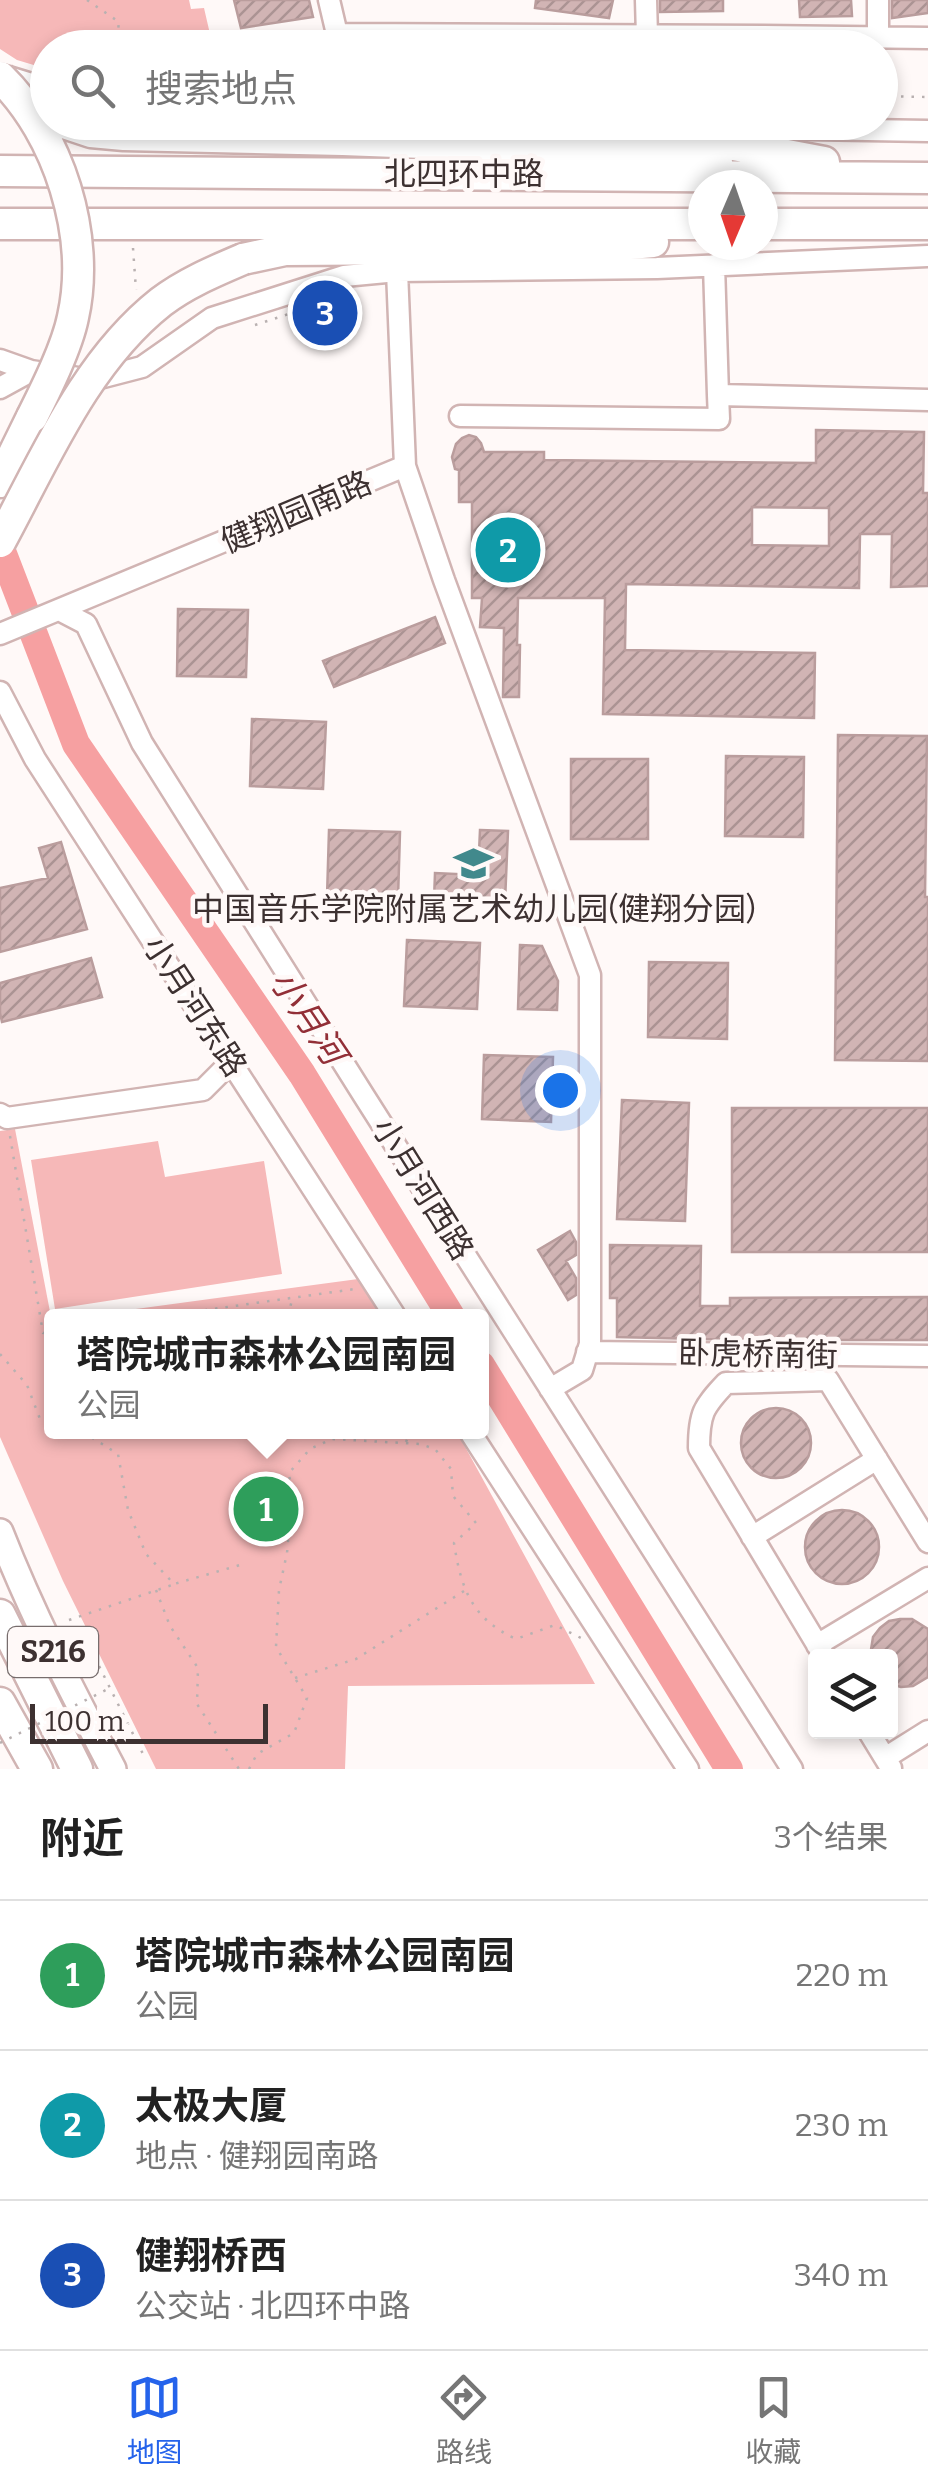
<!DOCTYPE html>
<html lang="zh">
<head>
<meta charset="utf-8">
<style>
  :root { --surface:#fff; --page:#f2f2f2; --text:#222; --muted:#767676; --line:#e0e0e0; --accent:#2563eb }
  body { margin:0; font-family:Bitter,"Noto Sans SC",serif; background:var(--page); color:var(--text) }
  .controls { position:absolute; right:30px; bottom:30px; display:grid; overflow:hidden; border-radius:10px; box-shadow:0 5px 15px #0003 }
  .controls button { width:90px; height:90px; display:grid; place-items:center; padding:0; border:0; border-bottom:2px solid var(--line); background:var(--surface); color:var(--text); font:50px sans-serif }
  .compass { position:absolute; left:688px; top:170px; width:90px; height:90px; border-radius:50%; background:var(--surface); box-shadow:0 5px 15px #0003; rotate:182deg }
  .scale { position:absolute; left:30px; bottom:25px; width:238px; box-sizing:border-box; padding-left:10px; border:5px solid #3d3131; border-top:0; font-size:28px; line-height:35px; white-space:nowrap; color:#3d3131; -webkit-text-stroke:8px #fff9f8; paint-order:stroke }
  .you { position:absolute; left:560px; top:1090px; width:35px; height:35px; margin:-25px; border:8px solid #fff; border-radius:50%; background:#1a73e8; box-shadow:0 0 0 15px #1a73e833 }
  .badge { display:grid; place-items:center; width:65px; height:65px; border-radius:50%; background:var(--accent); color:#fff; font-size:32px; font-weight:700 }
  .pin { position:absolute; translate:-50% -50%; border:5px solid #fff; box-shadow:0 2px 10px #0006 }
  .popup { position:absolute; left:44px; top:1309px; width:445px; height:130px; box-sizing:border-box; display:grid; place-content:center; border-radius:10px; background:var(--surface); filter:drop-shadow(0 2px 8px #0005); font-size:32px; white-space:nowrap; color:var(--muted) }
  .popup b { font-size:38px; color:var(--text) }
  .popup::after { content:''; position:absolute; left:50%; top:100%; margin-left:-20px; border:20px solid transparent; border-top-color:var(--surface) }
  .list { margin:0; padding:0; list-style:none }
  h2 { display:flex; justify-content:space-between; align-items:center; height:130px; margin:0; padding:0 40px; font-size:42px }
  h2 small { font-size:32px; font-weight:400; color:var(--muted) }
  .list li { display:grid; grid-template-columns:65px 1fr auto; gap:30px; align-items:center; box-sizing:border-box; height:150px; padding:0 40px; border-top:2px solid var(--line) }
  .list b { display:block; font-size:38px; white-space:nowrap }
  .list p { margin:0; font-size:32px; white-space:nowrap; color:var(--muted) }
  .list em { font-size:32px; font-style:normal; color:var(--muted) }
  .icon { flex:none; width:55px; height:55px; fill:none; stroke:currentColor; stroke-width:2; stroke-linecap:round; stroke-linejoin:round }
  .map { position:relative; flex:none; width:928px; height:1769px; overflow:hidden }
  .search { position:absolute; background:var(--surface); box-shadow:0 5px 15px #0003; left:30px; right:30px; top:30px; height:110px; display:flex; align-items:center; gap:25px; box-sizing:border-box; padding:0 35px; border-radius:55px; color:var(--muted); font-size:38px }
  .sheet { height:580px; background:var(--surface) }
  nav { display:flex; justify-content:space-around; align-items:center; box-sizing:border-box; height:140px; border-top:2px solid var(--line); background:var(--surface); font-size:28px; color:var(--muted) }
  nav a { display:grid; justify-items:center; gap:5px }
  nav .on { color:var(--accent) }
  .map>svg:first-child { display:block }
  .park { fill:#f6b8b8 }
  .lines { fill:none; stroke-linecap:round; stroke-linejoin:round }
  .river { stroke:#f6a0a1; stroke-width:28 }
  .building { fill:url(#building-hatch); stroke:#ba9d9d; stroke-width:2.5; fill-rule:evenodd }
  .minor-casing { stroke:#d1b4b3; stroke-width:25 }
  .major-casing { stroke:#d1b4b3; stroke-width:30 }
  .highway-casing { stroke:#d1b4b3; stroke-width:35 }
  .path { stroke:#b9b1b1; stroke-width:2.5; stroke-dasharray:2.5 8; stroke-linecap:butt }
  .minor { stroke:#fff; stroke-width:20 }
  .major { stroke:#fff; stroke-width:25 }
  .highway { stroke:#fff; stroke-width:30 }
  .highway-bridge-casing { stroke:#d1b4b3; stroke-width:35; stroke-linecap:butt }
  .path-bridge { stroke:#b9b1b1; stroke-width:2.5; stroke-dasharray:2.5 8; stroke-linecap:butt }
  .highway-bridge { stroke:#fff; stroke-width:30 }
  .labels { text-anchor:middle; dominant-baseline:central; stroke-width:9; stroke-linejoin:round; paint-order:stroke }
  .shield { fill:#fff9f8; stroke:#776d6d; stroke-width:2.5 }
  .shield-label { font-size:30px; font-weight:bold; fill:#3d3131 }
  .street-label { font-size:32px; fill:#3d3131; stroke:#fff9f8 }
  .poi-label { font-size:32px; fill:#3d3131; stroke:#fff9f8 }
  .water-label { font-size:35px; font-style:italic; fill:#922f37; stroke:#fff9f8 }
</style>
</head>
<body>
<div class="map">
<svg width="928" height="1769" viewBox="0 0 928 1769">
  <defs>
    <pattern id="building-hatch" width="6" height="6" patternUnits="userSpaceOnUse" patternTransform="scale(2.5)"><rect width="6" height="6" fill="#d1b4b4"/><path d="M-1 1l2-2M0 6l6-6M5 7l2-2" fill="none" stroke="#ab9393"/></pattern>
  </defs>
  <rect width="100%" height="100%" fill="#fff9f8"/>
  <path class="park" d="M0,0H189L191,9L204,8L213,47L48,48L47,69L17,60L0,49Z
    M15,1129L51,1317V1432H457L595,1684L348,1686L345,1769H156L63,1581L0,1437V1131Z
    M158,1141L165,1177L264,1161L282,1274L55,1309L31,1160Z
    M373,1277L395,1316H84Z"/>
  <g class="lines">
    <path class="river" d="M0,546L76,744L302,1074L451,1316
      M481,1365L729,1769"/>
  </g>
  <path class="building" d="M234,0H309L313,17L241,28Z
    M536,0H613L609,18L535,8Z
    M660,0H723V11L660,12Z
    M799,0H851L852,16L800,17Z
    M892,0H928V13L892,18Z
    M816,430L924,432L923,493H928V586L891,587L892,534H860L859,588L626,584L625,650L815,653L814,718L603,714L605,598H518L517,645H520L519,697H503L504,628L480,627L482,598H472V502H459V470L455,469L452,457L456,444L462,438L469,435L476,437L481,443L484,452H544V460L816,463ZM752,507L829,508V546L752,545Z
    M178,609L248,610L246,677L177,676Z
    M435,617L445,643L334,687L323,661Z
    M252,719L326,722L323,789L250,786Z
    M838,735L927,736L925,897H928V1061L835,1060Z
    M726,756L804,757L803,837L725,836Z
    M571,759H648V839H571Z
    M329,830L400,832L398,899L327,897Z
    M480,830L508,831L505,902L434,900L435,873L478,875Z
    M61,842L87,929L0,952V888L48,878L39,848Z
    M407,940L480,943L477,1009L404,1006Z
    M520,945L542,946L558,981L557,1010L518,1009Z
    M91,958L102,997L2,1022L0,1013V983Z
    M649,962L728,963L727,1039L648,1037Z
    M484,1055L553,1057L551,1122L482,1119Z
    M622,1100L689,1103L685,1221L617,1219Z
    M732,1108H928V1252H732Z
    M570,1231L576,1242V1255L566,1261L576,1278V1295L568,1300L538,1250Z
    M610,1245L701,1246L700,1306H730V1298L928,1297V1340H740L617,1337V1298H610Z
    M741 1443a35 35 0 1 1 70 0a35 35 0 1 1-70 0Z
    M805 1547a37 37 0 1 1 74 0a37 37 0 1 1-74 0Z
    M900,1619H912L928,1629V1677L913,1686L901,1687L890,1684V1656H870L873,1637L880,1628L889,1621Z"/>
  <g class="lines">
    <defs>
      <path id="minor" d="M329,0L337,34L763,36L764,48
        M646,0L647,36
        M878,0V38
        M763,36L928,38
        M2,75L48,89
        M570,122L646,126
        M695,127L928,131
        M714,265L718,395
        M397,271L405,466L444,580L590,975V1344L582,1370L550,1389
        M0,360L31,371L92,380L142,367L212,318L344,276L397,271L657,268L928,256
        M0,388L31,371
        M460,416L719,419L718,395L928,400
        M61,611L86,624L142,743L364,1096L792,1769
        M0,634L405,466
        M0,692L35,759L395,1316
        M0,1114L7,1118L203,1090L231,1062
        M587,1352L928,1356
        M470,1432L688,1769
        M752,1537L877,1459
        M817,1645L928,1578
        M824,1656L699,1448C699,1414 703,1407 726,1383L828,1380L928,1542
        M869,1732L891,1768
        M885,1758L928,1731"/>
      <path id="major" d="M0,1532C32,1614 72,1691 113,1769"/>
      <path id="highway" d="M634,126L824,162
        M343,140L668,152L717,162
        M0,171L928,178
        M0,224H703
        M763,224H928
        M243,259L285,250L583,248L653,242
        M0,482L32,417
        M0,1615L77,1769
        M0,1703L37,1769"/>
    </defs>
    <use href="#minor" class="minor-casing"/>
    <use href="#major" class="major-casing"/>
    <use href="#highway" class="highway-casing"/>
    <path class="path" d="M87,0L119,22L116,48
      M880,96L928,97
      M133,248L136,290
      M255,325L307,308
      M10,1136L43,1333L51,1332
      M163,1316L355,1289
      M288,1316L292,1300
      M0,1354L27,1385L40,1419H51
      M83,1432L118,1454L128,1510L146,1554L174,1584L240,1565
      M406,1442L410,1432
      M156,1590L170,1626L198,1668L197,1704L239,1769
      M69,1620L172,1585
      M85,1638L144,1756
      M295,1678L356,1659L464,1591
      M249,1769L257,1754L294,1733L307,1698L276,1647L279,1590L287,1553L292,1495L289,1473L310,1449L332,1439L420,1444L435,1449L451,1469L453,1496L476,1523L454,1543C461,1589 472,1619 516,1639L555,1625L581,1638"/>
    <use href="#minor" class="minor"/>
    <use href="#major" class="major"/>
    <use href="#highway" class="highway"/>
    <defs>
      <path id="highway-bridge" d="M0,77C59,134 91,236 73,317C67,347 46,389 32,417
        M61,122L91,132L124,135L343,140
        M0,542C45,459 85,362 161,302C186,283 215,271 243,259"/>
    </defs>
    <use href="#highway-bridge" class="highway-bridge-casing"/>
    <path class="path-bridge" d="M0,1743L110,1688"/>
    <use href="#highway-bridge" class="highway-bridge"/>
  </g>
  <defs>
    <symbol id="school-bare" viewBox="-9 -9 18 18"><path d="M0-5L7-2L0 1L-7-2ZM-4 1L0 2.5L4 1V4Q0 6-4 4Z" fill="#41898c" stroke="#fff9f8" stroke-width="2.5" paint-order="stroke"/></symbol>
  </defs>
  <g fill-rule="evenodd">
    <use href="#school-bare" x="446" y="836" width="55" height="55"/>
  </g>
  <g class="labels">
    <rect class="shield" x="8" y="1627" width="90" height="50" rx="8"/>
    <g class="shield-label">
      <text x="53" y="1652">S216</text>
    </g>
    <g class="street-label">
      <text x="464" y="174">北四环中路</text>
      <text transform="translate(296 512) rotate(-23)">健翔园南路</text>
      <text transform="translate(195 1006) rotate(57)">小月河东路</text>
      <text transform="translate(423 1189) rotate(58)">小月河西路</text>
      <text transform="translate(758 1354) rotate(1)">卧虎桥南街</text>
    </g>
    <g class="poi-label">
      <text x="474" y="909">中国音乐学院附属艺术幼儿园(健翔分园)</text>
    </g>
    <g class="water-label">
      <text transform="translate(308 1017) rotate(56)">小月河</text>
    </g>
  </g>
</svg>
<div class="controls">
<button><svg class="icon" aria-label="layers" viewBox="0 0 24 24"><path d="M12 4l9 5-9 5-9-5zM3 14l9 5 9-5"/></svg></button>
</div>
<svg class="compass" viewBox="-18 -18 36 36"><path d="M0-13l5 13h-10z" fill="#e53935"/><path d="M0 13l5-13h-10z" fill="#767676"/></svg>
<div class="scale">100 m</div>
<div class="you"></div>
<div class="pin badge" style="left:266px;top:1509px;background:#2e9e5b">1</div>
<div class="popup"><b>塔院城市森林公园南园</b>公园</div>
<div class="pin badge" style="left:508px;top:550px;background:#0f9aa8">2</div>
<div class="pin badge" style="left:325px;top:313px;background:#1a4fb4">3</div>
<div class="search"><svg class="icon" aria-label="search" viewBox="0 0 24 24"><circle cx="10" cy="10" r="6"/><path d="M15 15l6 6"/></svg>搜索地点</div>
</div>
<section class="sheet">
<h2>附近<small>3个结果</small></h2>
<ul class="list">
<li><span class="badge" style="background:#2e9e5b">1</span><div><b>塔院城市森林公园南园</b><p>公园</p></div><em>220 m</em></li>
<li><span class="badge" style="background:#0f9aa8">2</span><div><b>太极大厦</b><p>地点 · 健翔园南路</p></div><em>230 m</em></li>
<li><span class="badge" style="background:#1a4fb4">3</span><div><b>健翔桥西</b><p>公交站 · 北四环中路</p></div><em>340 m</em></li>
</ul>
</section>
<nav>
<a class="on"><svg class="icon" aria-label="map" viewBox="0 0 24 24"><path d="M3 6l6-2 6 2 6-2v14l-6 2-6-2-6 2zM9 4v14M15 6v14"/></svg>地图</a>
<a><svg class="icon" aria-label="directions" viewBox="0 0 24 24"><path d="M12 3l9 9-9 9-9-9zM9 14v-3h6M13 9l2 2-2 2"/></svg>路线</a>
<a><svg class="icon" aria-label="saved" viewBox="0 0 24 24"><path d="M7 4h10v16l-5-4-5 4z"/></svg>收藏</a>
</nav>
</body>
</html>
